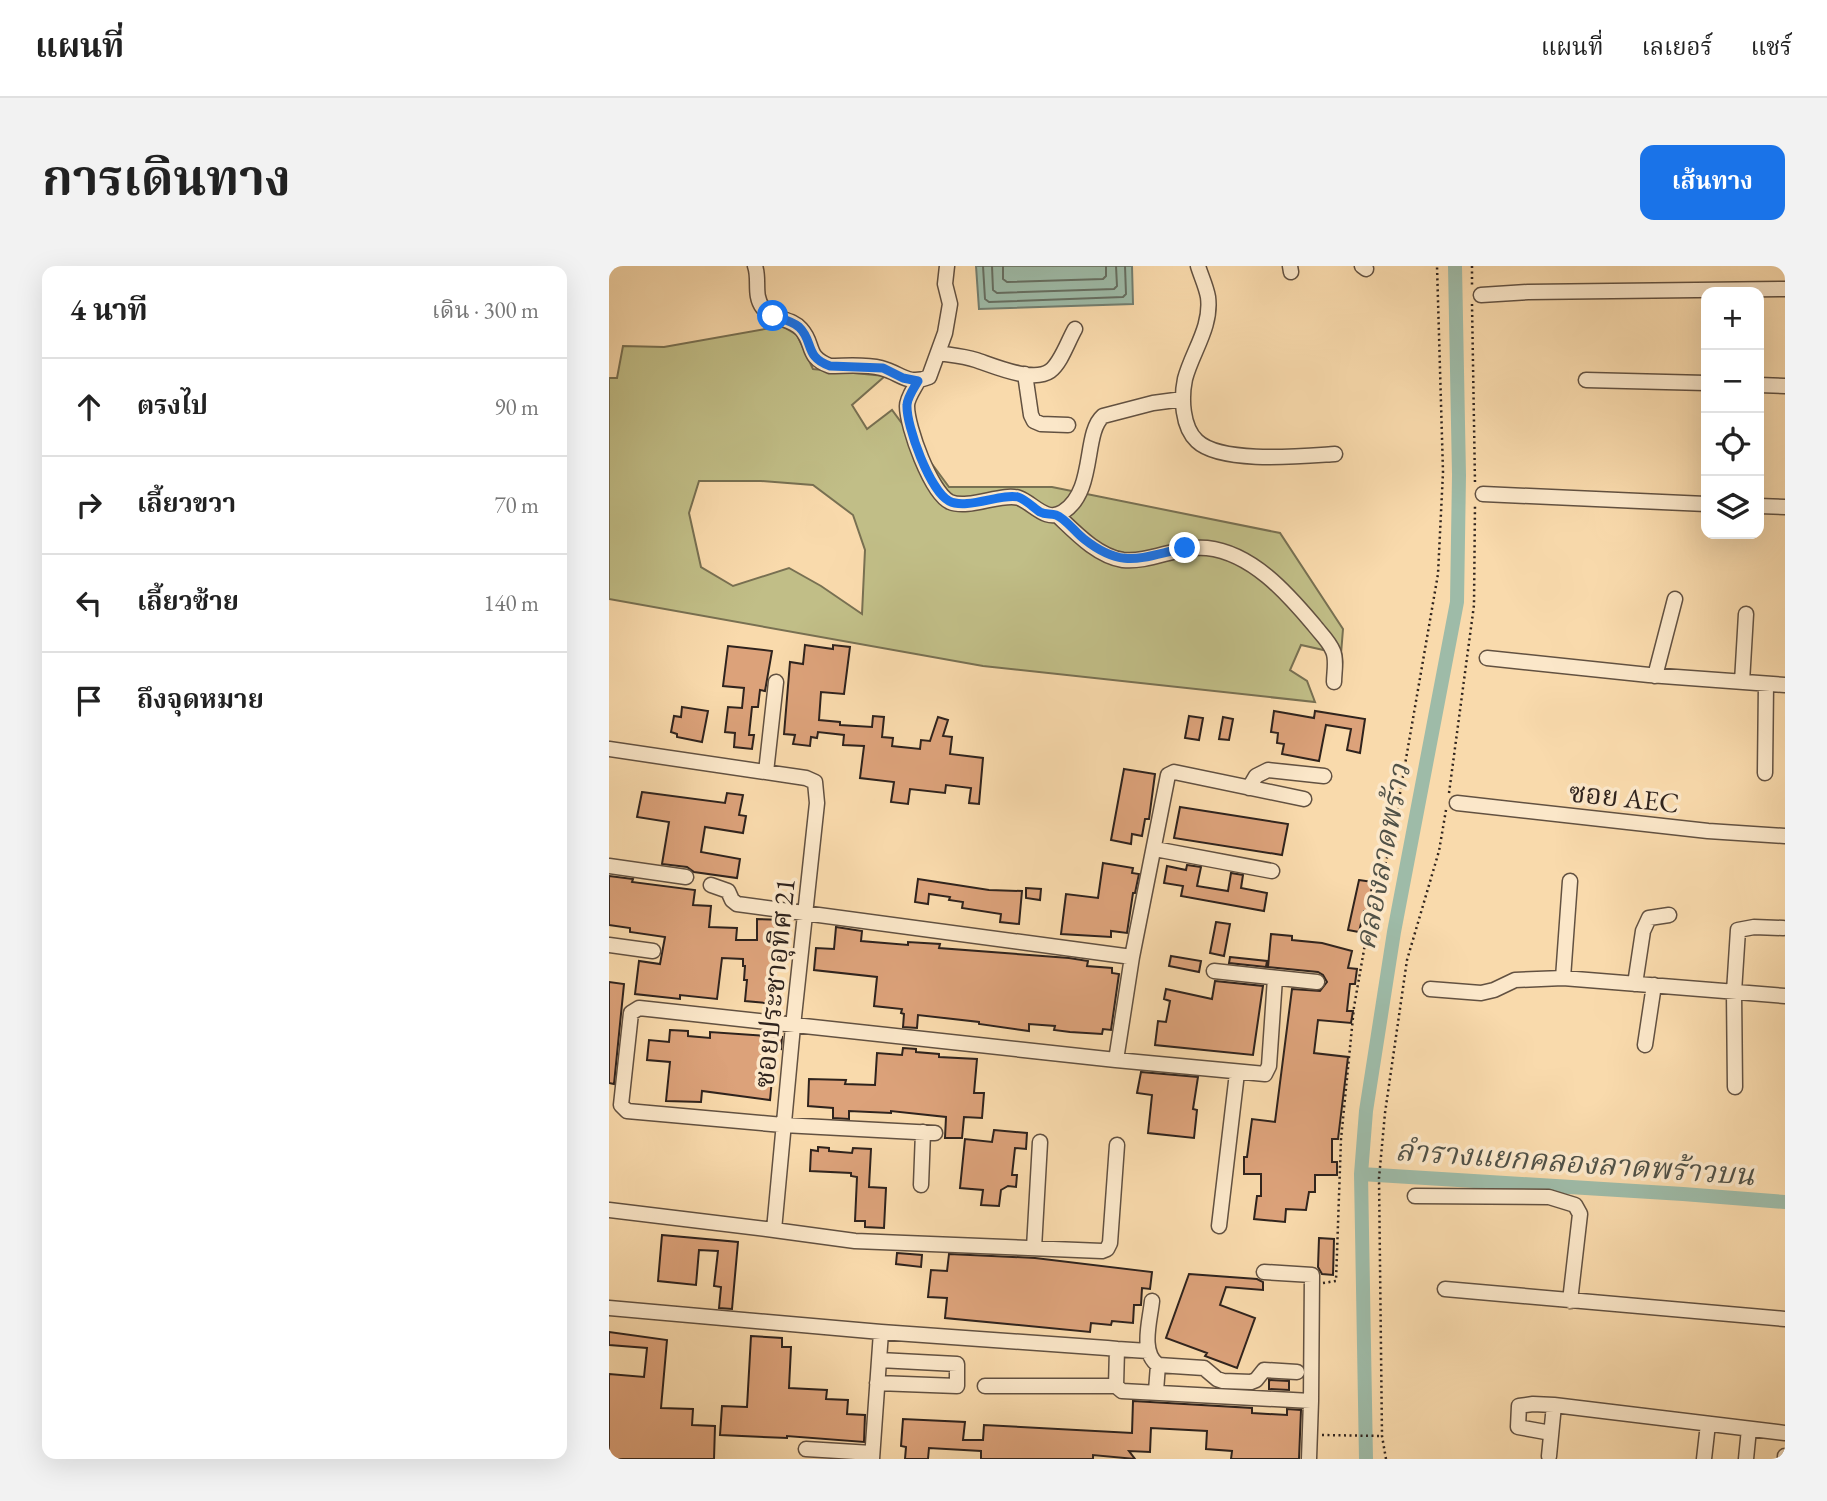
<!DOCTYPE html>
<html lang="th">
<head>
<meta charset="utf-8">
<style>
  :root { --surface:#fff; --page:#f2f2f2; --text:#222; --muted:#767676; --line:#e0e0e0; --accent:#1a73e8 }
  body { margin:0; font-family:"EB Garamond","Noto Serif Thai",serif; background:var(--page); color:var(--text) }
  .controls { position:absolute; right:21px; top:21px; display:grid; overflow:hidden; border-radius:14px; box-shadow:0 7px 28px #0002 }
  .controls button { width:63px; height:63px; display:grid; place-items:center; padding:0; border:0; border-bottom:2px solid var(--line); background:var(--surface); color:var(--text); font:35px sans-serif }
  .stop { position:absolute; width:21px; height:21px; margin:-16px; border:5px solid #1a73e8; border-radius:50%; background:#fff }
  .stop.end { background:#1a73e8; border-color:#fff; box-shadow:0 2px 7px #0008 }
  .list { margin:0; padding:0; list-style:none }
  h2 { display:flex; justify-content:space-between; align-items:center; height:91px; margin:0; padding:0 28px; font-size:30px }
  h2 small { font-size:23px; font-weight:400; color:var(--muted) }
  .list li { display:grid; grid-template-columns:46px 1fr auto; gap:21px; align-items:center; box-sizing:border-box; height:98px; padding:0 28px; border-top:2px solid var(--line) }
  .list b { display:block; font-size:26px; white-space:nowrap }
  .list em { font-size:23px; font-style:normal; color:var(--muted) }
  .icon { flex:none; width:38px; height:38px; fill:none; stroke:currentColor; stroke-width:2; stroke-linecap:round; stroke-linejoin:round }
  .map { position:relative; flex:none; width:1176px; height:1193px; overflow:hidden; border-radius:14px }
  header { display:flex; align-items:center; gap:42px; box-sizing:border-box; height:98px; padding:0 35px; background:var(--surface); border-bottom:2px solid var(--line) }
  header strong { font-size:33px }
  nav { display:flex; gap:38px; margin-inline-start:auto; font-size:24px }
  .intro { display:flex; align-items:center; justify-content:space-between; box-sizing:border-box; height:168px; padding:0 42px }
  h1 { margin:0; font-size:49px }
  .button { padding:18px 32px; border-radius:14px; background:var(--accent); color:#fff; font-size:24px; font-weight:700 }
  main { display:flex; gap:42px; padding:0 42px }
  aside { flex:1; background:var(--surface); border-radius:14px; box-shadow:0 7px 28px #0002 }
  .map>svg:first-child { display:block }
  .green { fill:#c1be87; stroke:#787052; stroke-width:2; fill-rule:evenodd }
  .water { fill:#9ebba8; stroke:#727e70; stroke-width:2 }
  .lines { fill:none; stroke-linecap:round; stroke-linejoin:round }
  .shore { stroke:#666f62; stroke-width:2 }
  .canal { stroke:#9ebba8; stroke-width:14 }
  .building { fill:#dca27a; stroke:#2f231d; stroke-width:2 }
  .minor-casing { stroke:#625141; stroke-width:17 }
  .path { stroke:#2f231d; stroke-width:2.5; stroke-dasharray:2 3.5; stroke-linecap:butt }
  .minor { stroke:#fbe7c9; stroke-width:14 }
  .route { stroke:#1a73e8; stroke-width:9 }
  .labels { text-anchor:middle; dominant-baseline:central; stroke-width:7; stroke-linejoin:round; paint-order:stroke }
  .street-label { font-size:28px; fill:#2f231d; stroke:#fbe7c9 }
  .water-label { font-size:30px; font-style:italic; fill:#505147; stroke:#fbe7c9 }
</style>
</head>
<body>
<header>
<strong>แผนที่</strong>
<nav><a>แผนที่</a><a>เลเยอร์</a><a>แชร์</a></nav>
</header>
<div class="intro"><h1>การเดินทาง</h1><a class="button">เส้นทาง</a></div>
<main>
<aside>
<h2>4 นาที<small>เดิน · 300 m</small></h2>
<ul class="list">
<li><svg class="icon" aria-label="ahead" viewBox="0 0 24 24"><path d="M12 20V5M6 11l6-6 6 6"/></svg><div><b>ตรงไป</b></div><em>90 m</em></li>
<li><svg class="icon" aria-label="right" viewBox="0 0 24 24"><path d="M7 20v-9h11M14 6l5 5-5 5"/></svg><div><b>เลี้ยวขวา</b></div><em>70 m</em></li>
<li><svg class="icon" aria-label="left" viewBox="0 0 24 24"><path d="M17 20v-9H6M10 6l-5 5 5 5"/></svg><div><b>เลี้ยวซ้าย</b></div><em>140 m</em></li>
<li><svg class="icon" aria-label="arrive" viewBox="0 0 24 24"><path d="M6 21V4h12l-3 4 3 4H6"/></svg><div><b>ถึงจุดหมาย</b></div></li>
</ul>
</aside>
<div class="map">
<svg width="1176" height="1193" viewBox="0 0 1176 1193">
  <rect width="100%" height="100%" fill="#f9daac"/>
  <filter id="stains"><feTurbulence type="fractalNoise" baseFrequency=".00286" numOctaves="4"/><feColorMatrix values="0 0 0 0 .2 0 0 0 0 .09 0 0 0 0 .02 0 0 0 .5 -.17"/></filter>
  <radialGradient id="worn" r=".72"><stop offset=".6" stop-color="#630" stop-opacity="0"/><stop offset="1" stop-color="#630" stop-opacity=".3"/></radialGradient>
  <path class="green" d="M173,60L188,69L204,103L276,110L243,139L258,163L283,144L340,221H443L671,267L734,363L732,388L692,379L681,404L698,415L706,436L374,400L0,333V112H8L14,80L55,81ZM90,215H152L204,219L244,249L256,284L253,348L212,320L180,302L124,320L92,301L80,247Z"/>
  <path class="water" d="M367,0H523L524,38L370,43Z"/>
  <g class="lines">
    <path class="shore" d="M374,0L376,33L380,36L514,31L517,28L516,0
      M383,0L384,24L388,27L505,23L508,20L507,0
      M394,0V13L398,16L494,13L497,10V0"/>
    <path class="canal" d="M752,908L1074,928L1176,936
      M757,1193L752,908L757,845L785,666L848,336L850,209L846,0"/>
  </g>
  <path class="building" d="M196,379L224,383V379L241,381L235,428L212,426L210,454L231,456V459L263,461L264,450L275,451L273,471L284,472L283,480L311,483L312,474L321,475L329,451L339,454L334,470L343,471L341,488L374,492L370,538L360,537L362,522L337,519L336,527L301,523L299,538L282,536L285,516L251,512L255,480L234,479L235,469L209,466L208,472L202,471L201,480L184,478L186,469L175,468L181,396L194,398Z
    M119,380L163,385L156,425L151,424L149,441H143L140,469H145L143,483L125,481L126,467L116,466L119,441L133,442L135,422L114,420Z
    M73,441L99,445L93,476L68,471V468L62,466L65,450L72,451Z
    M665,445L705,452L706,445L756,453L751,487L738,484L742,463L717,459L710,495L673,488L675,478L668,477L669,467L662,466Z
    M580,450L594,452L590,474L576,472Z
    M614,451L624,453L620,474L610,473Z
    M515,503L546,508L540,553H536L533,570L523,568L522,578L502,574Z
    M33,526L116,537L118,527L134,529L130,549L137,550L134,567L96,561L92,586L131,593L128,612L85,606L78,601L53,598L60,556L28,551Z
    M571,541L679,558L673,589L565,572Z
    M494,597L524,602L523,607L530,608L526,627H524L518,667L502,665V671L452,668L457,628L489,632Z
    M578,599L592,601L588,620L619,625L622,607L634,609L632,622L658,627L655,645L572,630L574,620L555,617L558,600L577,604Z
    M0,610L24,613L23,616L86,624L84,639L102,640L100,661L128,662L127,674H148V653L175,654L174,689H167L163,727H168L167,738L136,735L138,714H135L136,700H134V693L113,692L108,733L71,729V733L26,728L30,695L51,698L56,671L21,666V662L0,659Z
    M309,613L380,624L413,625L410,658L391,656L392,648L353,642L354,636L340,634L341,631L320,628L319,638L306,636Z
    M750,614L764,616L758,645H755L750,666L739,664Z
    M417,622L432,623L431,634L417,632Z
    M607,656L621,658L615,690L601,687Z
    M227,661L253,665L252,675L299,679V676L331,678L330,682L460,692L479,695L478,700L503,702V707L510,708L502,764L494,763L493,768L461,766L445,764L446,760L420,758V765L370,758V756L309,749L308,762L294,761L295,748L292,747L293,743L265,740L268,711L205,704L207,682L225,683Z
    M662,668L683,670V674L713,677L743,685L739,702L748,703L746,718H741L738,745H744L742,757L709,754L705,787L739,791L729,873H723V896H728V909H706V926H700L697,944L677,943L676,956L645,953L648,930H652V908H635V891H638L643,853L666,856L683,723L711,725L718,716L714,709L709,706L659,701Z
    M562,690L592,695L590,706L560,700Z
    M621,691L658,695L657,701L620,697Z
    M606,715L654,720L644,789L546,779L549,755L557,756L561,735L555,733L557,723L603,733Z
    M0,716L15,718L5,818L0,817Z
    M61,764L79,765V770L101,772V766L173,771L172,783L166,782L161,834L93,825L92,836L57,835L61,796L38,794L40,774L60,776Z
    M294,782L307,783V786L330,788V791L368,793L365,827H375L373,852L355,851L353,872H336L337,851L282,845V847L240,845V853L224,852V842L199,840L200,813L237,814L236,818L266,819L268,787L293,789Z
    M532,806L589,811L584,843L588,844L585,872L539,867L543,829L528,827Z
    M385,864L418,867L417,883L406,882L403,909H408L407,921L399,920L392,924L390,940L372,939L374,924L351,922L356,873L383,876Z
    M209,881L220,882V885L243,887L244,882L262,883L260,921L277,922L275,962L256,961V955H246L248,911L242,910V907L201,905L202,884L209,885Z
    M53,969L129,976L123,1043L110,1042L112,1021L105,1020L109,985L90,984L87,1019L49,1015Z
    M710,972L725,973L724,1009L713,1008L709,1001Z
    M288,987L313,989L312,1001L287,998Z
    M340,988L426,992L543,1006L541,1023L533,1022L532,1039H525L524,1057L503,1055L502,1059L482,1057L481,1066L336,1052L338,1032L319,1031L322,1004L338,1005Z
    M580,1008L648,1013L654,1016V1024L617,1021L611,1039L646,1052L628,1102L596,1090L598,1087L557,1072Z
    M0,1066L58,1074L52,1142L84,1143L83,1159L106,1160L105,1193H0V1108L35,1111L38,1082L0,1079Z
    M142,1070L173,1072V1081H182L180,1122L218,1124L217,1133L239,1134L238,1148L256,1149L255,1176L178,1170V1172L111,1169L113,1140L138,1141Z
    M660,1114L680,1115V1124L660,1123Z
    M524,1135L643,1142V1147L678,1149V1143L692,1144L690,1193H622L623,1185L597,1183L598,1165L542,1162L541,1186L520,1185L526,1193L484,1189V1193H372V1185L320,1182L319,1193H296L297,1181L292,1180L294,1153L356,1156L354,1174H374L375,1159L523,1167Z"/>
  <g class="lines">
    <defs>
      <path id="minor" d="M146,0C151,14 144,29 154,42C164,55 182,51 192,63C206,78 196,91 221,100C237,100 256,98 272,102C292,107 298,120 320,111L336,67L341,38L336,18L338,0
        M589,0C592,10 597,20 599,31C603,61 583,86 576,113C572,132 573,161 588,175C612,198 694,190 726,188
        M681,0L682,6
        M753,0L757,3
        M872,29L919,26L1176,23
        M329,87C342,89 355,90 367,94C385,100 424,117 441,105C452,97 459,75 466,63
        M416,108L422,149L425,155L432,158L459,159
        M977,114L1097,117
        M309,115C305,123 298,132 298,140C298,161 322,227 341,236C360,244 394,226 410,232C424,237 437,257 454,246C487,225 474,167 494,150L544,137L574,133
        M1150,119L1176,120
        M874,228L1097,238
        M1150,240L1176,241
        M448,249C466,266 488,290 514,294C541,297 570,279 598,282C643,287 678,327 705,359C711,367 720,375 724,385C728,394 725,406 725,416
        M878,392L1040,409L1176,419
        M1046,410L1066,333
        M1133,416L1137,348
        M0,483L197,512L206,516L208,537L184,760L165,964L0,944
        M157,506L167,416
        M1156,507L1157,418
        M640,522L647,510L659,504L715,510
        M848,537L1099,565L1176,570
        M546,583L663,605
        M0,600L77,611
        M102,619L119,625L123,634L128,638L523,691
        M0,679L44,685
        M605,705L708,716
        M954,712L961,615
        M1026,718L1034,665L1040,652L1060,649
        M821,723L872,727L885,724L906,714L954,712L1176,730
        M1036,779L1045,719
        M507,794L656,808L660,800L666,712
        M1126,821L1125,726L1129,664L1145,661L1174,662
        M326,867L174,859L18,845L12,839L22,747L30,742L507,794L523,691L559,509L565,506L695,533
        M312,919L314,866
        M806,930L940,931L966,939L971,948L961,1035
        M610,960L628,807
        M165,964L246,975L493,985L498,983L501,977L508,879
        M425,982L431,876
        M836,1023L1176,1053
        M543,1035C541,1055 531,1086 549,1099
        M0,1042L272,1066L498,1082L508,1083L507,1120L513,1125L702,1135L703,1009L655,1006
        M508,1083L539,1085
        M268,1117L348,1120V1098L270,1094
        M376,1120H507
        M547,1125L549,1099L595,1102L608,1113L614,1115L642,1116L647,1114L655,1104L688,1106
        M942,1167L909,1161L910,1140L924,1138L945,1139L1176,1167
        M197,1183L263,1187
        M940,1190L945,1139
        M263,1193L272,1066
        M700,1193L702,1135
        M1095,1193L1099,1158
        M1137,1193L1140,1163
        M1176,1193V1190"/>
    </defs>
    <use href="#minor" class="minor-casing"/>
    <path class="path" d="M863,0V21
      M863,38L866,217
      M840,527L865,339L866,238
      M714,1017L727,1015L732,873L745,741L756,678L784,568L829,308L834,206L828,0
      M713,1169L773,1170
      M777,1193L773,1170L770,912L776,847L798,694L830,585L837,544"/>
    <use href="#minor" class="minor"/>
  </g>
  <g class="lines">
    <path class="route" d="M164,50C173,53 183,55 190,61C205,75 195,91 221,100L274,102L294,112L309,115C305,122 298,132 298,139C297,160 321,225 340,235C357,244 393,227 409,231C416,233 425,242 431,246C437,249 441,247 447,249C456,252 467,267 475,273C514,304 532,291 576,282"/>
  </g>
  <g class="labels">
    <g class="street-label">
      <text transform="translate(1015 531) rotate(6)">ซอย AEC</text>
      <text transform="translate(165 717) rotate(-84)">ซอยประชาอุทิศ 21</text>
    </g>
    <g class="water-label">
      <text transform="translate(773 591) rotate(-79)">คลองลาดพร้าว</text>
      <text transform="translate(966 896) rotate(4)">ลำรางแยกคลองลาดพร้าวบน</text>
    </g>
  </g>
  <rect width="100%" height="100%" filter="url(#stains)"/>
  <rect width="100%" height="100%" fill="url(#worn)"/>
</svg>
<div class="controls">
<button>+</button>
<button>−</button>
<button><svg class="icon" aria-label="locate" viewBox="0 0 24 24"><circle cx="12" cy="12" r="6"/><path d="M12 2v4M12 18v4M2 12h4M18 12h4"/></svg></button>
<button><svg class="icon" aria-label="layers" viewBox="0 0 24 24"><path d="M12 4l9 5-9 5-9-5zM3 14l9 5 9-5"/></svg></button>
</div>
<div class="stop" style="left:164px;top:50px"></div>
<div class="stop end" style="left:576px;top:282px"></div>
</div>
</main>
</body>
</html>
